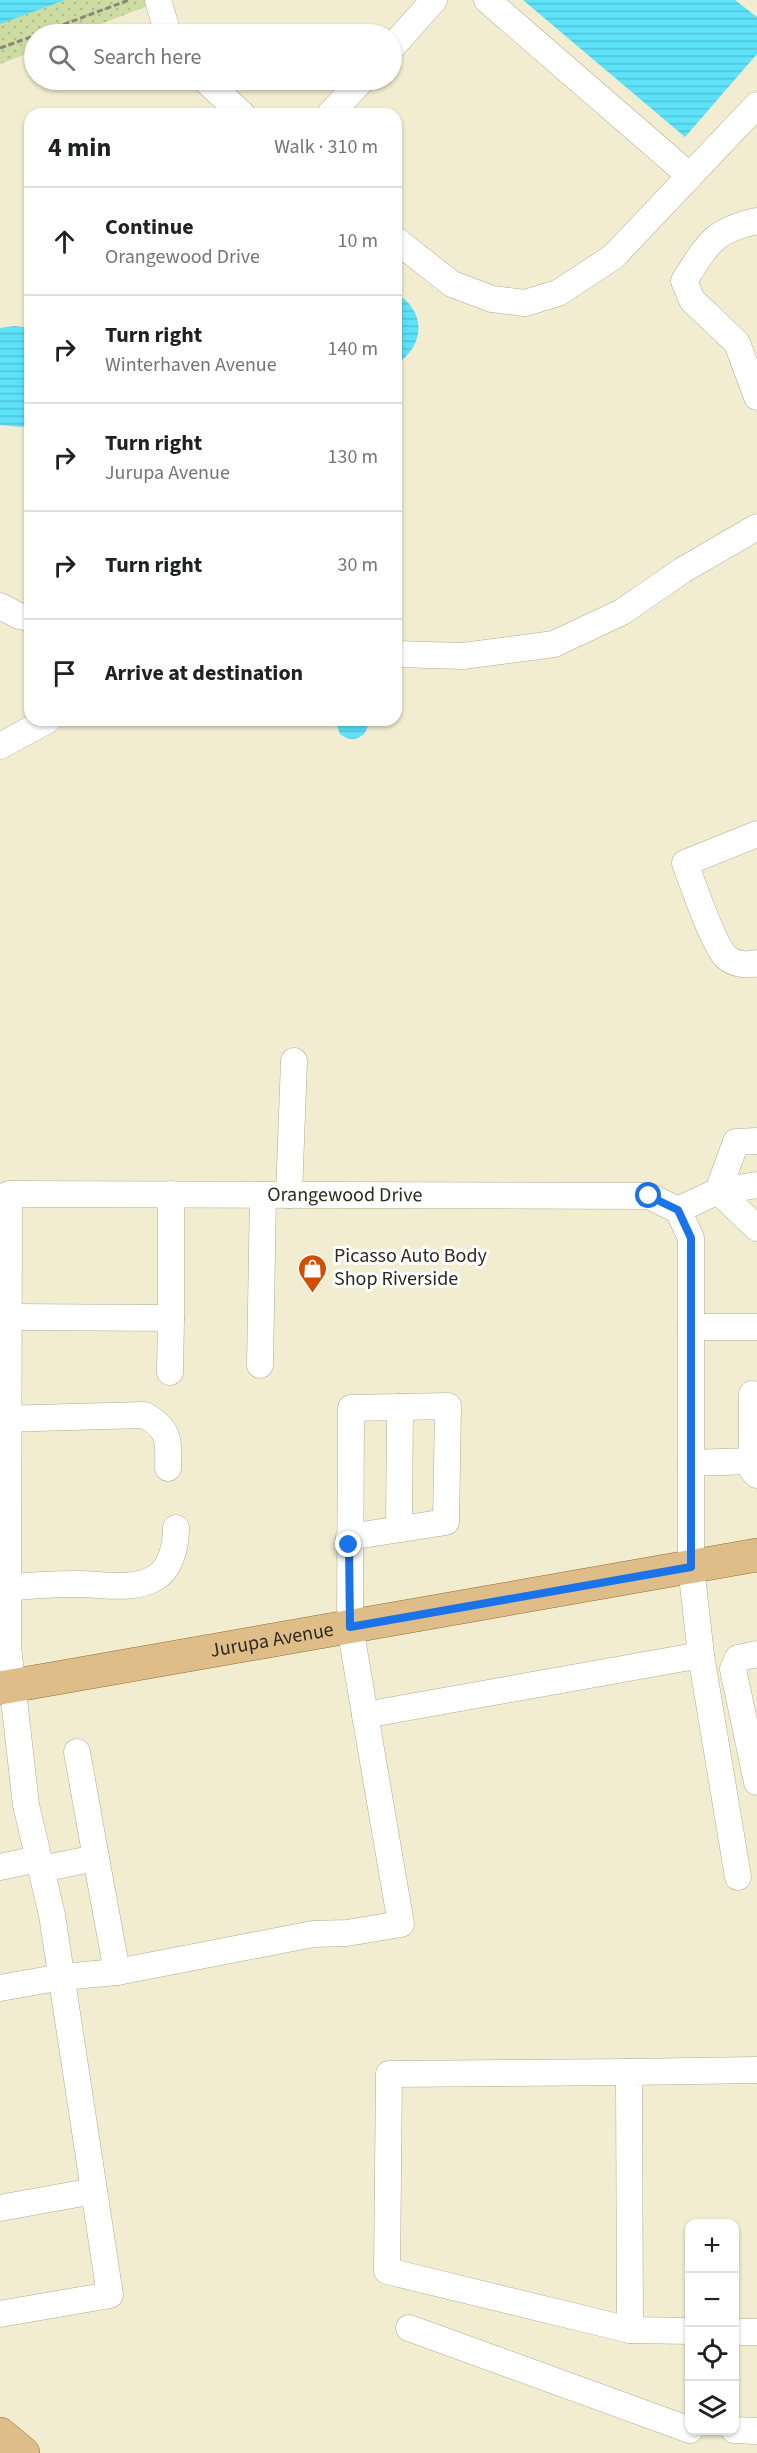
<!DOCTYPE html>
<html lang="en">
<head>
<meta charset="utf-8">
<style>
  :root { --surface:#fff; --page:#f6f6f6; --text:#202124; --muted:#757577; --line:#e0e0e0 }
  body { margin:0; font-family:"Source Sans 3",sans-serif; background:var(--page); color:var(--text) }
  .controls { position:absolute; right:18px; bottom:18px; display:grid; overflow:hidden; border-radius:12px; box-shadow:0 2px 4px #0004 }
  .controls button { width:54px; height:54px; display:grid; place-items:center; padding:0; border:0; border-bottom:2px solid var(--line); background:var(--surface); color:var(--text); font:30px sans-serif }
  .stop { position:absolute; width:18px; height:18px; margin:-14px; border:4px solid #1a73e8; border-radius:50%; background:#fff }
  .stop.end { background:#1a73e8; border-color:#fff; box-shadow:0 2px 6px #0008 }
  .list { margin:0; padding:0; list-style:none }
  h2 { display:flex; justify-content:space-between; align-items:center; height:78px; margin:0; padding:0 24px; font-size:26px }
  h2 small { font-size:20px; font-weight:400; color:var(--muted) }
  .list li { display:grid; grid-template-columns:39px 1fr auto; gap:18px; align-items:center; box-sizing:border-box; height:108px; padding:0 24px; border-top:2px solid var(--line) }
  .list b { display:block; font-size:22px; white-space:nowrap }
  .list p { margin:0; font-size:20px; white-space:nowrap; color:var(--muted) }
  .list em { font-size:20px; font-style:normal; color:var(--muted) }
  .icon { flex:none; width:33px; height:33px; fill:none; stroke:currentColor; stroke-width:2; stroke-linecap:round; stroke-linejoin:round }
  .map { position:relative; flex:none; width:757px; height:2453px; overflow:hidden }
  .search { position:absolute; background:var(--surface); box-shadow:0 2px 4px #0004; left:24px; top:24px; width:378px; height:66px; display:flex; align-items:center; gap:15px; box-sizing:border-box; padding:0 21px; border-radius:33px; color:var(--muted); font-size:22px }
  .panel { position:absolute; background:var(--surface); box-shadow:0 2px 4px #0004; left:24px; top:108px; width:378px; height:618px; border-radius:18px }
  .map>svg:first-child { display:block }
  .grass { fill:url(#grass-dots) }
  .water { fill:url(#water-rules) }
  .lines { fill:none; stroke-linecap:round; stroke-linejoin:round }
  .minor-casing { stroke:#b1ab90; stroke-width:27 }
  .major-casing { stroke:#916d30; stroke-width:34 }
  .path { stroke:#8b8774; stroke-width:3; stroke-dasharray:6 3; stroke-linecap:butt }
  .minor { stroke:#fff; stroke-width:26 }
  .major { stroke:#debd88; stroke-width:33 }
  .route { stroke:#1a73e8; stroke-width:8 }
  .labels { text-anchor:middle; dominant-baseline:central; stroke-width:6; stroke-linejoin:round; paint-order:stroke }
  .street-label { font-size:20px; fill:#2c2a1f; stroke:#fff }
  .poi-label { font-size:20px; fill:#2c2a1f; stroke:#fff; text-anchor:start }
</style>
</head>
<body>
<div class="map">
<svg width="757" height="2453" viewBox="0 0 757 2453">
  <defs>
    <pattern id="grass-dots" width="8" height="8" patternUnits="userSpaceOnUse" patternTransform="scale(1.5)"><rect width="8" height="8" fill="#cddca3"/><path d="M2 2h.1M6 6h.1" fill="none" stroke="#b0bd8c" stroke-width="1.8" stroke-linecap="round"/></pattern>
    <pattern id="water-rules" width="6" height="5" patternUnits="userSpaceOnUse" patternTransform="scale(1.5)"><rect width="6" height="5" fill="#5de2fa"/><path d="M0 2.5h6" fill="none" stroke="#51c2d6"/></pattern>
  </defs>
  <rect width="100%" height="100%" fill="#f2ecd0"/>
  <path class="grass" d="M0,0H163L75,34H34V51L0,64Z"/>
  <path class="water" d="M0,0H65L0,24Z
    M523,0H735L757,17V54L685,137Z
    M396,293C427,312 425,345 396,365Z
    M15,326L30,328V425L21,427L0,425V328Z
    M335,720H369C368,737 353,745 340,734Z"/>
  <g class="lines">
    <defs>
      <g id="minor">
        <path d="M158,0L168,34"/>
        <path d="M487,0L690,176"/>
        <path d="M392,47L434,0"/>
        <path d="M205,80L242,114"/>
        <path d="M330,114L362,80"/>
        <path d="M757,221C712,231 708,244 684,281L692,300L737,343L757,397"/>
        <path d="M396,240L452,284L492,299L525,303L558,293L613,257L757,105"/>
        <path d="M0,606L19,616L30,618"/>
        <path d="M396,654L463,656L554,644L622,612L683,570L757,527"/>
        <path d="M0,746L48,720"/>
        <path d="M757,834L685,863C692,882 714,946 726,957C734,964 747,966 757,963"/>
        <path d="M718,1191L736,1142L757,1141"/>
        <path d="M718,1191L757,1228"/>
        <path d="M289,1195L294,1061"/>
        <path d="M678,1210L718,1191L757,1185"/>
        <path d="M9,1317L171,1318V1194"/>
        <path d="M691,1327H757"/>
        <path d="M260,1365L263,1195"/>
        <path d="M170,1372L171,1318"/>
        <path d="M0,1419L144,1415C170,1428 169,1442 168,1468"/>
        <path d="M752,1461V1394"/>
        <path d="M691,1463L752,1461L753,1471L757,1475"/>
        <path d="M399,1529L400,1407"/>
        <path d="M8,1588C32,1585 55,1584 78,1584C103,1584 133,1591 155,1578C171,1569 176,1545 176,1528"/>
        <path d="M757,1654L738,1658L733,1669L757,1782"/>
        <path d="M701,1655L738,1877"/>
        <path d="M365,1715L701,1655L691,1567V1238L678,1210"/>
        <path d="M96,1858L117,1972L313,1934L347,1933L401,1924L350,1627L351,1408L448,1406L446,1522L349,1537"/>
        <path d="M0,1867L38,1859"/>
        <path d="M41,1869L96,1858L77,1752"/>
        <path d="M0,1988L62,1977L117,1972"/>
        <path d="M629,2072L389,2074L387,2271L630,2330"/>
        <path d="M0,2208L94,2191"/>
        <path id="s1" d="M0,2314L110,2295L52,1915L26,1805L8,1647L9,1194L649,1196L678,1210"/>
        <path d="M409,2328L690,2430"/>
        <path d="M690,2331L630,2330L629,2072L757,2070"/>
        <path d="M734,2332H757"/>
        <path d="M734,2430L757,2431"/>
      </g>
      <g id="major">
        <path id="s2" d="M0,1688L757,1555"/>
        <path d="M0,2434L23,2453"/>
      </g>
    </defs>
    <use href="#minor" class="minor-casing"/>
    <use href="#major" class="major-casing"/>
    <path class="path" d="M38,34L129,0
      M0,48L34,36"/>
    <use href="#minor" class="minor"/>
    <use href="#major" class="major"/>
  </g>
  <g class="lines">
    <path class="route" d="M349,1545L350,1627L691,1567V1238L678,1210L649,1196"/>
  </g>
  <defs>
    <symbol id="shop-pin" viewBox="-11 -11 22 30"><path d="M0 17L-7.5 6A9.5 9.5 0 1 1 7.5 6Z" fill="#d34e05" stroke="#fff"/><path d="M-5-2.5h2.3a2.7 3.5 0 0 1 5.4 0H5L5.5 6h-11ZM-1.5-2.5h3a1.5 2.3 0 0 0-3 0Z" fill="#fff"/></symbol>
  </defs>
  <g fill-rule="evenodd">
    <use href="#shop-pin" x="296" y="1252" width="33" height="45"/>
  </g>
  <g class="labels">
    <g class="street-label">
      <text stroke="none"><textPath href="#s1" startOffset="1557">Orangewood Drive</textPath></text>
      <text stroke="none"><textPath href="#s2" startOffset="276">Jurupa Avenue</textPath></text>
    </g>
    <g class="poi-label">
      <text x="334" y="1256">Picasso Auto Body<tspan x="334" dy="23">Shop Riverside</tspan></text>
    </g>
  </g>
</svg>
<div class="controls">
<button>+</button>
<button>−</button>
<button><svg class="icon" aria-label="locate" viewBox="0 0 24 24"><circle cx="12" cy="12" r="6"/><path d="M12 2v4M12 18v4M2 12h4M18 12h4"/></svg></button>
<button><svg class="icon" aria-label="layers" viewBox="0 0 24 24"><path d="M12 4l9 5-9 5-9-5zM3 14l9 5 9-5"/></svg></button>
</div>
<div class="stop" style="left:649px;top:1196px"></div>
<div class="stop end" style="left:349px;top:1545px"></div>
<div class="search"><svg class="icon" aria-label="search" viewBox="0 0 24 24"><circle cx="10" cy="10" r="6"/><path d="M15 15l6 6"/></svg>Search here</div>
<section class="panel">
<h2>4 min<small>Walk · 310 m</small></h2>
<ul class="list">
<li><svg class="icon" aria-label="ahead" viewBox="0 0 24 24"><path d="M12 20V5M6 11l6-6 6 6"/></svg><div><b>Continue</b><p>Orangewood Drive</p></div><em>10 m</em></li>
<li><svg class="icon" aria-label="right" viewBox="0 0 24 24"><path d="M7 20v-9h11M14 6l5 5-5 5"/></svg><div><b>Turn right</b><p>Winterhaven Avenue</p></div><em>140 m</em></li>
<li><svg class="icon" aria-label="right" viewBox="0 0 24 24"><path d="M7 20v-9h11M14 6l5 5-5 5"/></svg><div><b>Turn right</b><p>Jurupa Avenue</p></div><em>130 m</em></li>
<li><svg class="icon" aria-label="right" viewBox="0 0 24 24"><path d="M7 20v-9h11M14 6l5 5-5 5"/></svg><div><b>Turn right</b></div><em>30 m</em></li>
<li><svg class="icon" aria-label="arrive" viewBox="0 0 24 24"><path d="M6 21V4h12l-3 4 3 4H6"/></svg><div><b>Arrive at destination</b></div></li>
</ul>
</section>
</div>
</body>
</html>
